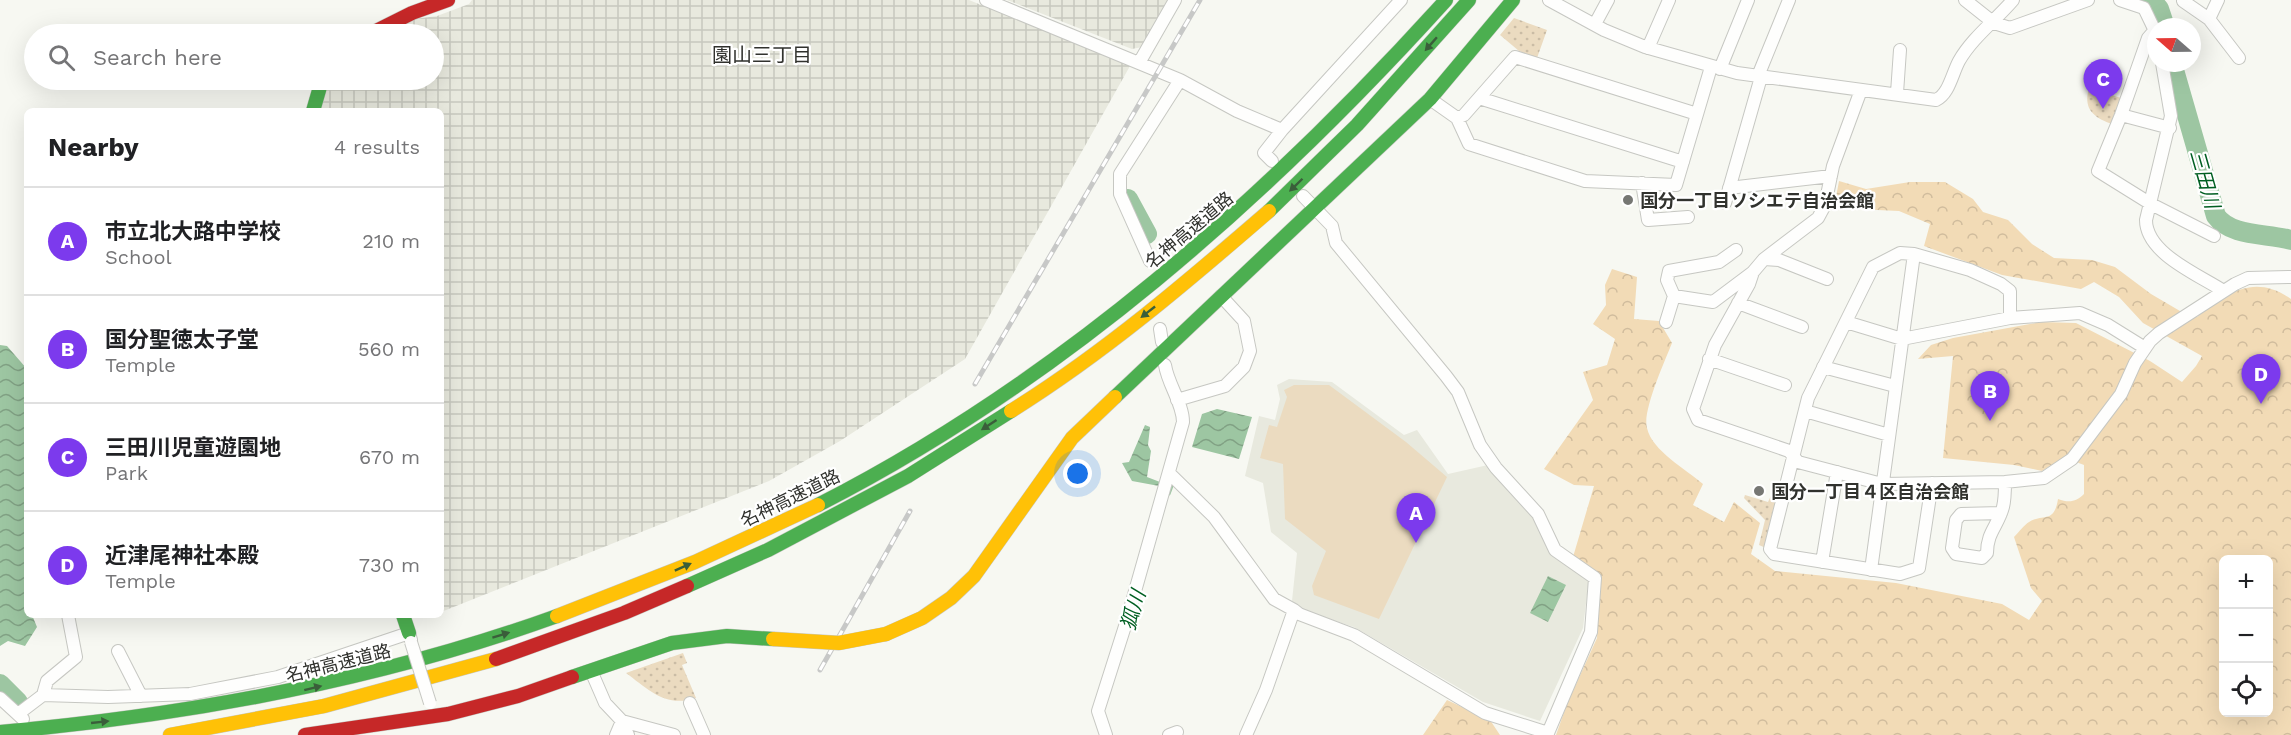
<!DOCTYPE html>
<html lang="en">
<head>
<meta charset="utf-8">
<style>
  :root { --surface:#fff; --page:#f2f2f2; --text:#202124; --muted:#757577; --line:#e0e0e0; --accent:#7c3aed }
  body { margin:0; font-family:"Work Sans","Noto Sans JP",sans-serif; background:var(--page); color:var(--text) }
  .controls { position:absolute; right:18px; bottom:18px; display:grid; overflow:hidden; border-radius:9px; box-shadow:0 6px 24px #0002 }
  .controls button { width:54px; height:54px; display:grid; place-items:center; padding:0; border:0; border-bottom:2px solid var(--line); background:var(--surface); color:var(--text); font:30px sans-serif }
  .compass { position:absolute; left:2147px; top:18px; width:54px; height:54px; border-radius:50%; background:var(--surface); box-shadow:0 6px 24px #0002; rotate:290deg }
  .you { position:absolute; left:1078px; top:474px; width:21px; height:21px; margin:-15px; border:4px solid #fff; border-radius:50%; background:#1a73e8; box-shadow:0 0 0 9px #1a73e833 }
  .badge { display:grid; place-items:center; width:39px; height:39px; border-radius:50%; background:var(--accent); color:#fff; font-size:20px; font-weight:700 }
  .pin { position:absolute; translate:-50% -50px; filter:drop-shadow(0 2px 3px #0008) }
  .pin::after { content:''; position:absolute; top:32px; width:21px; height:18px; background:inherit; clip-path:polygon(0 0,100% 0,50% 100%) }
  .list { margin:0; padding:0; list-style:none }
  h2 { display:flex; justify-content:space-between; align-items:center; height:78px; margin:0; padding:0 24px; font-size:26px }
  h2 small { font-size:20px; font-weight:400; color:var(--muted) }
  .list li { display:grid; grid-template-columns:39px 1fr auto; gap:18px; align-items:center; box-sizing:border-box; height:108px; padding:0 24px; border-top:2px solid var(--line) }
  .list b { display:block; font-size:22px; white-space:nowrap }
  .list p { margin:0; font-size:20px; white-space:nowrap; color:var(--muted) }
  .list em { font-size:20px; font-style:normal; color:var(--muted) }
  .icon { flex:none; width:33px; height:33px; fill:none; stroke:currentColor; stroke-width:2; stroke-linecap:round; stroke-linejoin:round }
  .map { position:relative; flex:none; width:2291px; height:735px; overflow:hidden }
  .search { position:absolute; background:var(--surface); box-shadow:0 6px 24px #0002; left:24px; top:24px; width:420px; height:66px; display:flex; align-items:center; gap:15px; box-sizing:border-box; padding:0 21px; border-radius:33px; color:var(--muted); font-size:22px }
  .panel { position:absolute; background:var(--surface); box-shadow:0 6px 24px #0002; left:24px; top:108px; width:420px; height:510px; border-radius:9px }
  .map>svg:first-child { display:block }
  .built { fill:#e8e9de }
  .industrial { fill:url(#industrial-grid) }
  .green { fill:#ebdbc0 }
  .forest { fill:url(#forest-crowns); fill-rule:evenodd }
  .park { fill:url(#park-dots) }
  .water { fill:url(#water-waves) }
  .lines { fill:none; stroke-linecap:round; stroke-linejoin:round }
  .stream { stroke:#9dc6a2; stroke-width:3 }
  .river { stroke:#9dc6a2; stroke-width:20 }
  .street-casing { stroke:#c6c7c2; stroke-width:14 }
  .fast-casing { stroke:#c6c7c2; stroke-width:15 }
  .slow-casing { stroke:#c6c7c2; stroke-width:15 }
  .jam-casing { stroke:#c6c7c2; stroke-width:15 }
  .street { stroke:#fefefd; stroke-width:12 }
  .fast { stroke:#4caf50; stroke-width:14 }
  .slow { stroke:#ffc107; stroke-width:14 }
  .jam { stroke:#c62828; stroke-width:14 }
  .rail-casing { stroke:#c7c8c7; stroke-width:5 }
  .rail { stroke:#fff; stroke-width:3; stroke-dasharray:9; stroke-linecap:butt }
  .street-bridge-casing { stroke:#c6c7c2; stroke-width:14; stroke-linecap:butt }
  .slow-bridge-casing { stroke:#c6c7c2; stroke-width:15; stroke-linecap:butt }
  .street-bridge { stroke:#fefefd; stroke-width:12 }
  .slow-bridge { stroke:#ffc107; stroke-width:14 }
  .oneway { fill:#3a5e3a }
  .poi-dot { fill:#767773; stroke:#fff; stroke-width:2 }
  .labels { text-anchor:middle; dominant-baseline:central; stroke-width:4.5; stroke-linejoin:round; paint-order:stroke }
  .poi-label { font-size:18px; font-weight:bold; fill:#31322e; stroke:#fff; text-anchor:start }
  .street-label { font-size:18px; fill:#31322e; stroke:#fff }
  .neighbourhood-label { font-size:20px; fill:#31322e; stroke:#fff }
  .water-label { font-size:20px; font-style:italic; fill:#005f22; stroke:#fff }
</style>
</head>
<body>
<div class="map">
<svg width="2291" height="735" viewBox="0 0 2291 735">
  <defs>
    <pattern id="industrial-grid" width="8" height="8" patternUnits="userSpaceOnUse" patternTransform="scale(1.5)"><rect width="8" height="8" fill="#e8e9de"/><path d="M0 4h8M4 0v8" fill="none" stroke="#c7c8bf"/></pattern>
    <pattern id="forest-crowns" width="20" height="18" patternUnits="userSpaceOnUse" patternTransform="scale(1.5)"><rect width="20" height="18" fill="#f2dbb6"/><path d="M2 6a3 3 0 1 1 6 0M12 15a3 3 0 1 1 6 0" fill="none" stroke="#d0bc9d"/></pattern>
    <pattern id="park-dots" width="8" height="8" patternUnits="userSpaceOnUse" patternTransform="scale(1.5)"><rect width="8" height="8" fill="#ebdbc0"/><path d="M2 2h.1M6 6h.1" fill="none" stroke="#cabca5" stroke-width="1.8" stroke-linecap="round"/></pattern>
    <pattern id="water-waves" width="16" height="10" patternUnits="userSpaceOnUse" patternTransform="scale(1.5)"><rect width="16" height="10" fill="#9dc6a2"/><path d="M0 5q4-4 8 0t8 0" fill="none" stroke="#81a184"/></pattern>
  </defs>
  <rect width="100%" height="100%" fill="#f7f8f2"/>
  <path class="built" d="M1289,379L1332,382L1404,435L1417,430L1448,474L1488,465L1528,505L1553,553L1589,578L1583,628L1540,721L1483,702L1354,627L1300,609L1292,601L1297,553L1271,532L1263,483L1245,476L1259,416L1275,420L1280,399L1277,385Z"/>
  <path class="industrial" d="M472,0H969L1130,66L965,359L840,441L769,481L441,612V111H318L328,80H434V34H380L414,19L437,16L469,4Z
    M1007,0H1172L1142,47L1132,49Z"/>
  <path class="green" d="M1294,385H1329L1406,442L1447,477L1379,619L1314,595L1312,586L1326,551L1285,519L1283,464L1260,458L1269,425L1277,427L1287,397L1284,390Z"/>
  <path class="forest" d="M1839,181L1866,189L1910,182H1945L1973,199L1983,212L2008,220L2032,244L2054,258L2092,260L2115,267L2151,294L2180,311L2197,317C2227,293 2254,273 2291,299V735H1556L1567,704L1597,638L1600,574L1573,557L1594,486L1574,485L1544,469L1593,400L1583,372L1607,365L1615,339L1593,324L1606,305L1605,285L1612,269L1637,277L1634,319L1659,321L1672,343C1665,361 1642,411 1647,428C1652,451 1686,469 1703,484L1693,505L1724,522L1734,502L1760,523L1751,554L1775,571L1896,583L2002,604L2029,620L2042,601L2031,588L2014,537C2019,532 2024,525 2029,522C2044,513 2054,524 2058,499C2069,503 2076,502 2084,494V465L2064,457L2042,471L2014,465L1943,458L1953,356L1918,359L1931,345L1953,338L2041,322L2076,323L2150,361L2182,382L2196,366L2202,356L2143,323L2119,297L2094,282L2081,289L2002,275L1924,246L1930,224L1899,211L1834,208ZM2224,560H2268V712H2224Z
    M1447,700L1490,720L1500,735H1423Z"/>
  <path class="park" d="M1514,18L1547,30L1537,58L1519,51L1500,35Z
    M2089,88L2121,98L2112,124C2093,117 2083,109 2089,88Z
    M1774,489L1782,492L1768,549L1759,545L1765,520L1744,498L1745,495L1768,502Z
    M683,653L687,663L682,665L696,698C666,708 649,690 626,673Z"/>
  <path class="water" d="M0,345L7,346L27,369V615H32L37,627L25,646L8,641L0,646Z
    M1217,409L1252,417L1239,459L1192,447L1202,414Z
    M1145,425L1150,427L1148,445L1151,451L1147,477L1160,482L1159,486L1132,481L1122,463L1129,462Z
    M1548,576L1566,585L1548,622L1530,613Z"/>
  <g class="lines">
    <path class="stream" d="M1169,494L1172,486"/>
    <path class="river" d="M2152,0L2159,9L2165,27
      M2172,63L2216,216C2231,237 2267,233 2291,240
      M1128,199L1147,234
      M0,684L18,702"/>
    <defs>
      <path id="street" d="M986,0L1180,80L1237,111L1282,130L1401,0
        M1549,0L1604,30L1645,47L1737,73L1936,100C1949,94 1952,74 1959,61C1972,38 1996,20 2013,0
        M1965,0L1994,23L2010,28L2088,0
        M2120,0L2144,8L2156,33
        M2183,1L2209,19L2218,0
        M2209,19L2239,58
        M1595,24L1608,0
        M2155,30L2148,38L2121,115L2098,171L2151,204L2214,236
        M1648,48L1669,0
        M1139,63L1175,0
        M2162,63L2171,116L2146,220C2146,253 2197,274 2222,290
        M1720,69L1748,0
        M1758,76L1789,0
        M1861,90L1833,166L1825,205L1818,218L1764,259L1753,272L1749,284L1715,345L1693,409L1698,420L1789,451L1798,462L1882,484L2005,482L2044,478L2072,459L2121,394L2135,363L2150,341L2159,333L2235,284L2248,278L2291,277
        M1897,93L1900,50
        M1479,98L1683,162
        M1430,99L1457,118L1469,144L1585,181L1676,185L1711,67
        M2121,115L2170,128
        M1457,118L1464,115L1515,57L1697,114
        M1272,161L1264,153L1282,130
        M1642,183L1648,220L1688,217
        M1729,188L1831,176
        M1725,203L1761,77
        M1764,259L1779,260L1827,279
        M1150,261L1120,194V174L1180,80
        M1674,296L1713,302L1753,272
        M1738,303L1802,327
        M1666,322L1674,296L1667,280L1669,271L1719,262L1736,250
        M1846,322L1902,339L2010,318L2080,313L2108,325L2145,348
        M1160,329L1162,342
        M1709,359L1785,385
        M1823,367L1895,386
        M1177,400L1225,386L1244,367L1250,351L1244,321L1221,296
        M1805,411L1889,435
        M1169,473L1214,517L1274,599L1294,610L1266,690L1246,735
        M1932,483L1919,568L1900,574L1774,554L1770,549L1808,398L1873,267L1900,253L1914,254L1970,270L2001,284L2010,291V318
        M2001,513L1961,514L1956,520L1952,548L1956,554L1982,558L1987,553C1987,532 1998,526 2003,507C2005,499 2005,490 2005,482
        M1822,562L1837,472
        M1871,570L1914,254
        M1294,610L1299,614L1354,635L1485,713L1548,733L1591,632L1595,578L1555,550L1538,514L1496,468L1480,445L1458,392L1446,376L1336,243L1332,226L1303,196
        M118,651L141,696
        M592,673L605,703L622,721L628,735
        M43,695L47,681L76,657L68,615
        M0,698L23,719
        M690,703L704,735
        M18,714L43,695L108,697L190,694L278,677L409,633L411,640
        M616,735L622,721L674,735
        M1106,735L1098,711L1126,623L1183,422C1183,403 1168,385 1165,365
        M1169,735L1177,732"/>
      <path id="fast" d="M313,111L322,80
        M1269,211L1357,125L1469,0
        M1115,397L1430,99L1513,0
        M818,505C1059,382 1266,199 1446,0
        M687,586L768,550L908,476L1011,411
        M403,615L409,633
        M572,677L672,643L727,636L773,639
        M0,732C190,715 377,681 557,616"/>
      <path id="slow" d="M1011,411C1104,353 1187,282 1269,211
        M557,616L695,562L818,505
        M886,634L922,618L951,598L974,576L1072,438L1115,397
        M170,735L324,706L496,659"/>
      <path id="jam" d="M370,34L412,13L448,0
        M496,659L624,613L687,586
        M305,735L448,714L518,696L572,677"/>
    </defs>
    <use href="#street" class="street-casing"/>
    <use href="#fast" class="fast-casing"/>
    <use href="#slow" class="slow-casing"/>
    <use href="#jam" class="jam-casing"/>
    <use href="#street" class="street"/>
    <use href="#fast" class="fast"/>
    <use href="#slow" class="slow"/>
    <use href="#jam" class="jam"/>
    <defs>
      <path id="rail" d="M975,384L1200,0
        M820,670L910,511"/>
    </defs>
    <use href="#rail" class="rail-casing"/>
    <use href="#rail" class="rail"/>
    <defs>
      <path id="street-bridge" d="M411,642L430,703"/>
      <path id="slow-bridge" d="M773,639L839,643L886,634"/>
    </defs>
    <use href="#street-bridge" class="street-bridge-casing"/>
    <use href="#slow-bridge" class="slow-bridge-casing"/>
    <use href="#street-bridge" class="street-bridge"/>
    <use href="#slow-bridge" class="slow-bridge"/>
  </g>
  <defs><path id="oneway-solid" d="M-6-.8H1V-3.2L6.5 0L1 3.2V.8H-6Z" transform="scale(1.5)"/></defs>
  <g class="oneway">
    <use href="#oneway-solid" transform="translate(1431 44) rotate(131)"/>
    <use href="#oneway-solid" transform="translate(1296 185) rotate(136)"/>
    <use href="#oneway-solid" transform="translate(1148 312) rotate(142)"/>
    <use href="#oneway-solid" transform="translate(989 425) rotate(147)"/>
    <use href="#oneway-solid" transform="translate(683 567) rotate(-24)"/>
    <use href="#oneway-solid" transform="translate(501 635) rotate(-17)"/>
    <use href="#oneway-solid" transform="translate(313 688) rotate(-14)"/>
    <use href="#oneway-solid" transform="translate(100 722) rotate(-6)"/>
  </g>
  <g class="poi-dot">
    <circle cx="1628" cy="200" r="6"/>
    <circle cx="1759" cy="491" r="6"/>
  </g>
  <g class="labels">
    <g class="poi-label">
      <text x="1640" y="200">国分一丁目ソシエテ自治会館</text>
      <text x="1771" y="491">国分一丁目４区自治会館</text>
    </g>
    <g class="street-label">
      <text transform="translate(1189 230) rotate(-40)">名神高速道路</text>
      <text transform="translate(790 498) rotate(-26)">名神高速道路</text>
      <text transform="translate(338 663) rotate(-14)">名神高速道路</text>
    </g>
    <g class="neighbourhood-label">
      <text x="762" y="55">園山三丁目</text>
    </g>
    <g class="water-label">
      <text transform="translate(2205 179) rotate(74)">三田川</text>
      <text transform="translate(1133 610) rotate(-73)">狐川</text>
    </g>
  </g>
</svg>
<div class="controls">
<button>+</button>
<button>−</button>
<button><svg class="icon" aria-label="locate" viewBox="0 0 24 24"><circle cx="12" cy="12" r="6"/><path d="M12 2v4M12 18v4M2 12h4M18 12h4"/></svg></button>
</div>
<svg class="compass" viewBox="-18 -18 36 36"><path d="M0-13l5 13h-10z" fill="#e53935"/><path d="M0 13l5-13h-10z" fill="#757577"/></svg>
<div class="you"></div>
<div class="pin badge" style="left:1416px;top:543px">A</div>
<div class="pin badge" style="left:1990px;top:421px">B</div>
<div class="pin badge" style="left:2103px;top:109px">C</div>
<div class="pin badge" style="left:2261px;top:404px">D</div>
<div class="search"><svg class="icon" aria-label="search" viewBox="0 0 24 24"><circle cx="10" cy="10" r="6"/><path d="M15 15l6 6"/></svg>Search here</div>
<section class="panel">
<h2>Nearby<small>4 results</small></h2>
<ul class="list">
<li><span class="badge">A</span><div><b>市立北大路中学校</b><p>School</p></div><em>210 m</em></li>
<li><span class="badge">B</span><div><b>国分聖徳太子堂</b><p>Temple</p></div><em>560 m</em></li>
<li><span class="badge">C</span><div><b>三田川児童遊園地</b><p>Park</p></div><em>670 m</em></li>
<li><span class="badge">D</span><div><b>近津尾神社本殿</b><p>Temple</p></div><em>730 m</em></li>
</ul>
</section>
</div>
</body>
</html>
